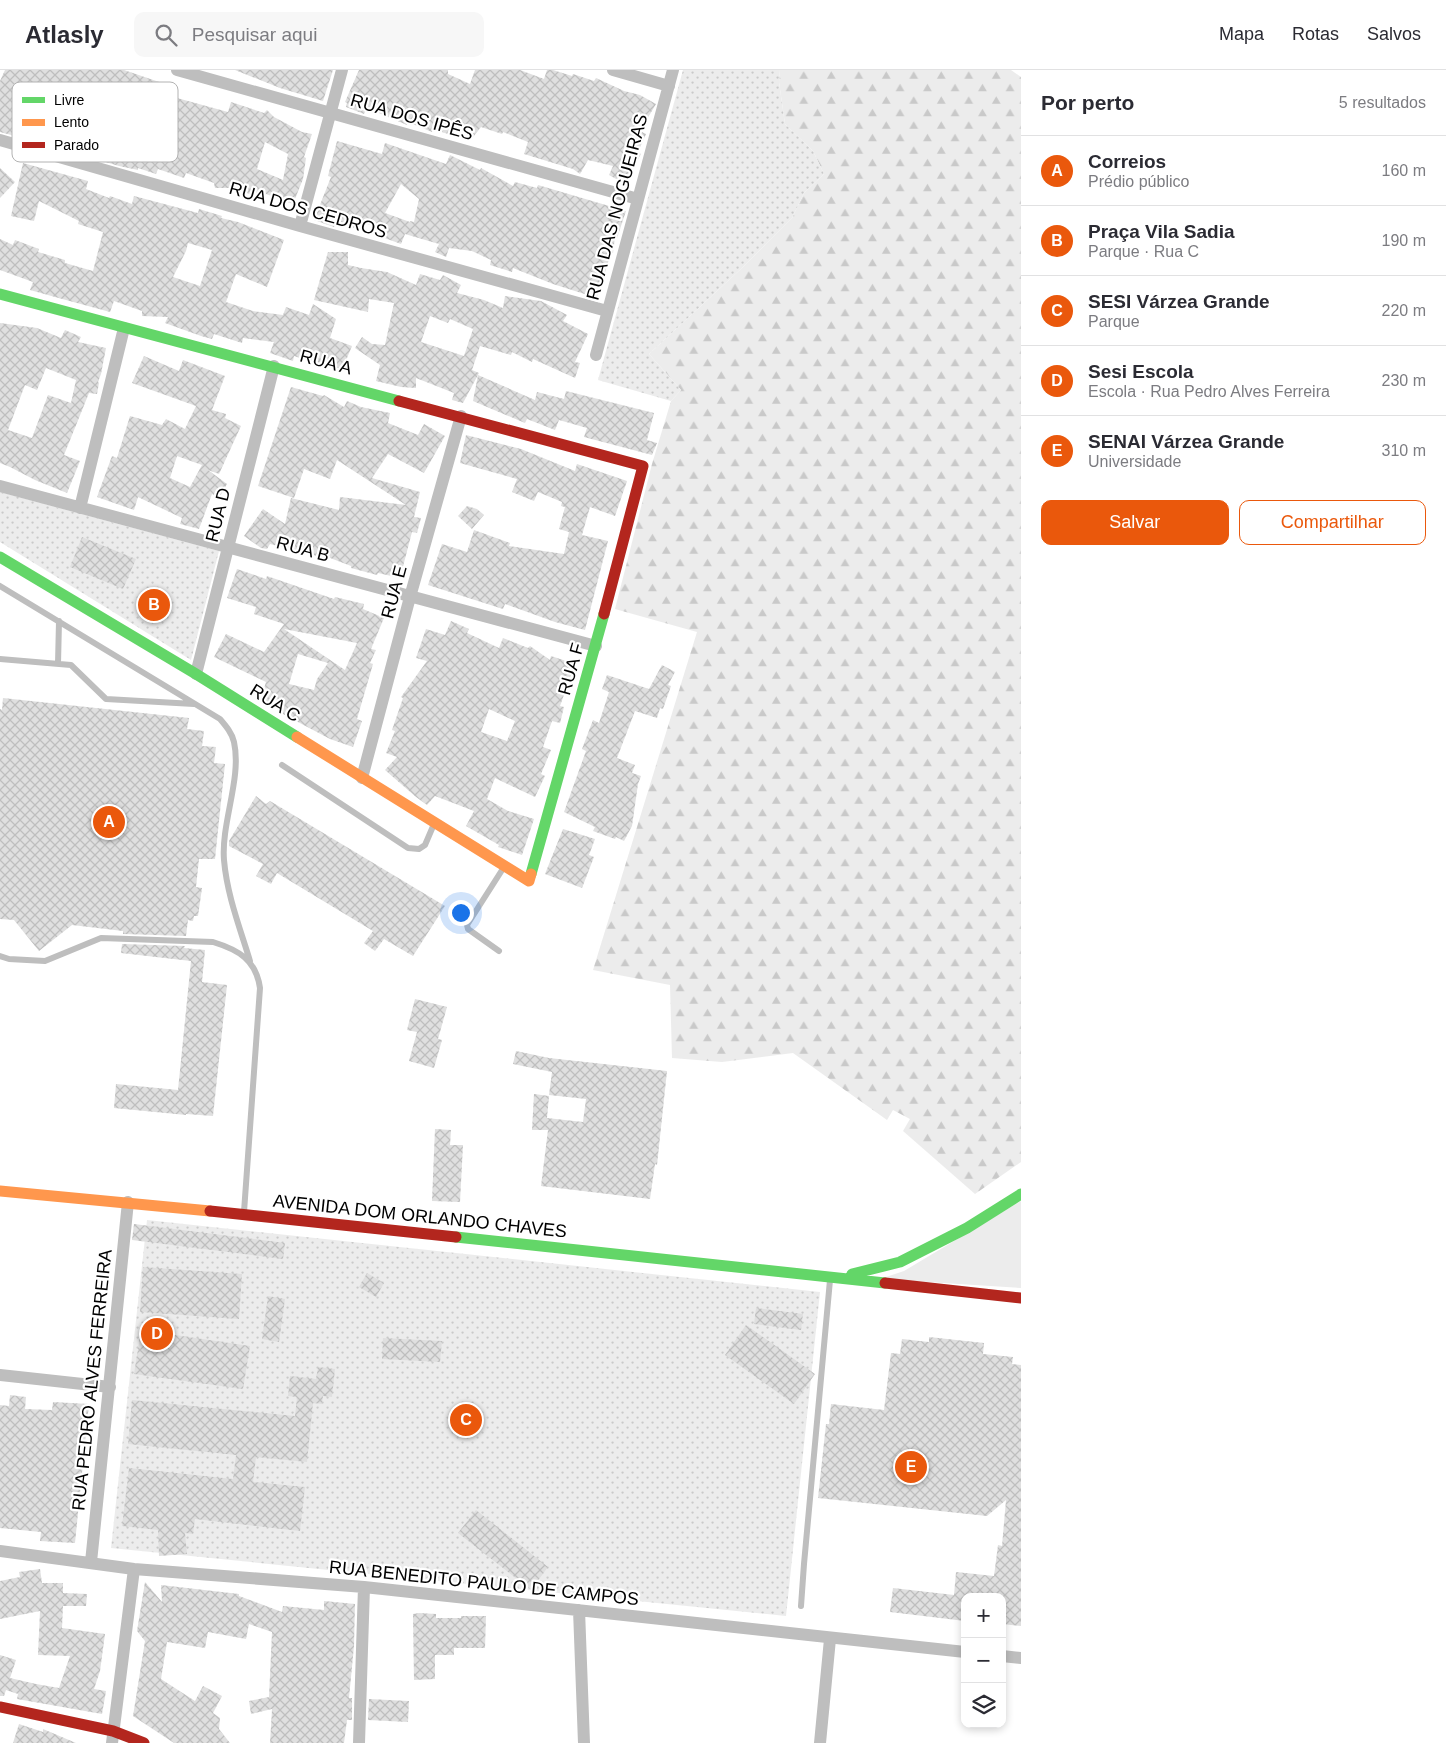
<!DOCTYPE html>
<html lang="pt">
<head>
<meta charset="utf-8">
<style>
  :root { --surface:#fff; --page:#f7f7f7; --text:#2b2b33; --muted:#7c7c81; --line:#e1e1e2; --accent:#ea580c }
  body { margin:0; font-family:Arial,sans-serif; background:var(--page); color:var(--text) }
  .controls { position:absolute; right:15px; bottom:15px; display:grid; overflow:hidden; border-radius:10px; box-shadow:0 2px 8px #0003 }
  .controls button { width:45px; height:45px; display:grid; place-items:center; padding:0; border:0; border-bottom:1px solid var(--line); background:var(--surface); color:var(--text); font:25px sans-serif }
  .you { position:absolute; left:460px; top:842px; width:18px; height:18px; margin:-12px; border:4px solid #fff; border-radius:50%; background:#1a73e8; box-shadow:0 0 0 8px #1a73e833 }
  .badge { display:grid; place-items:center; width:32px; height:32px; border-radius:50%; background:var(--accent); color:#fff; font-size:16px; font-weight:700 }
  .pin { position:absolute; translate:-50% -50%; border:2px solid #fff; box-shadow:0 1px 5px #0006 }
  .list { margin:0; padding:0; list-style:none }
  h2 { display:flex; justify-content:space-between; align-items:center; height:65px; margin:0; padding:0 20px; font-size:21px }
  h2 small { font-size:16px; font-weight:400; color:var(--muted) }
  .list li { display:grid; grid-template-columns:32px 1fr auto; gap:15px; align-items:center; box-sizing:border-box; height:70px; padding:0 20px; border-top:1px solid var(--line) }
  .list b { display:block; font-size:19px; white-space:nowrap }
  .list p { margin:0; font-size:16px; white-space:nowrap; color:var(--muted) }
  .list em { font-size:16px; font-style:normal; color:var(--muted) }
  .actions { display:flex; gap:10px; padding:15px 20px }
  .actions a { flex:1; padding:11px 0; border:1px solid var(--accent); border-radius:10px; text-align:center; font-size:18px; color:var(--accent) }
  .actions .main { background:var(--accent); color:#fff }
  .icon { flex:none; width:28px; height:28px; fill:none; stroke:currentColor; stroke-width:2; stroke-linecap:round; stroke-linejoin:round }
  .map { position:relative; flex:none; width:1021px; height:1673px; overflow:hidden }
  header { display:flex; align-items:center; gap:30px; box-sizing:border-box; height:70px; padding:0 25px; background:var(--surface); border-bottom:1px solid var(--line) }
  header strong { font-size:24px }
  nav { display:flex; gap:28px; margin-inline-start:auto; font-size:18px }
  .search { width:350px; height:45px; background:var(--page); display:flex; align-items:center; gap:12px; box-sizing:border-box; padding:0 18px; border-radius:10px; color:var(--muted); font-size:19px }
  main { display:flex }
  aside { flex:1; background:var(--surface) }
  .map>svg:first-child { display:block }
  .grass { fill:#ececec }
  .forest { fill:url(#forest-firs) }
  .park { fill:url(#park-dots) }
  .building { fill:url(#building-cross-hatch); fill-rule:evenodd }
  .lines { fill:none; stroke-linecap:round; stroke-linejoin:round }
  .lane { stroke:#bebebe; stroke-width:6 }
  .street { stroke:#bebebe; stroke-width:12 }
  .fast { stroke:#63d668; stroke-width:11 }
  .slow { stroke:#ff974d; stroke-width:11 }
  .jam { stroke:#b3261e; stroke-width:11 }
  .labels { text-anchor:middle; dominant-baseline:central; stroke-width:4.5; stroke-linejoin:round; paint-order:stroke }
  .street-label { font-size:18px; fill:#000; stroke:#fff }
  .key { fill:#fff; stroke:#b2b2b2; stroke-width:1 }
  .key-label { font-size:14px; fill:#000 }
</style>
</head>
<body>
<header>
<strong>Atlasly</strong>
<div class="search"><svg class="icon" aria-label="search" viewBox="0 0 24 24"><circle cx="10" cy="10" r="6"/><path d="M15 15l6 6"/></svg>Pesquisar aqui</div>
<nav><a>Mapa</a><a>Rotas</a><a>Salvos</a></nav>
</header>
<main>
<div class="map">
<svg width="1021" height="1673" viewBox="0 0 1021 1673">
  <defs>
    <pattern id="forest-firs" width="22" height="20" patternUnits="userSpaceOnUse" patternTransform="scale(1.25)"><rect width="22" height="20" fill="#ececec"/><path d="M5 1l3.5 6h-7zM16 11l3.5 6h-7z" fill="#c9c9c9"/></pattern>
    <pattern id="park-dots" width="8" height="8" patternUnits="userSpaceOnUse" patternTransform="scale(1.25)"><rect width="8" height="8" fill="#ececec"/><path d="M2 2h.1M6 6h.1" fill="none" stroke="#c9c9c9" stroke-width="1.8" stroke-linecap="round"/></pattern>
    <pattern id="building-cross-hatch" width="8" height="8" patternUnits="userSpaceOnUse" patternTransform="scale(1.25)"><rect width="8" height="8" fill="#dfdfdf"/><path d="M0 0l8 8M0 8l8-8" fill="none" stroke="#bebebe"/></pattern>
  </defs>
  <rect width="100%" height="100%" fill="#fff"/>
  <path class="grass" d="M1021,1131V1218L880,1209L904,1201Z"/>
  <path class="forest" d="M780,0H1011L1021,7V1092L975,1124L903,1061L910,1049L893,1040L887,1050L793,983L722,992L672,988L670,915L593,900L697,562L615,539L652,394L671,331L681,320L649,284L743,197L792,148L804,123L824,104L813,81L785,54L779,12Z"/>
  <path class="park" d="M683,0H780L779,12L785,54L813,81L824,104L804,123L792,148L743,197L649,284L681,320L671,331L598,310Z
    M0,422L219,481L191,590L0,472Z
    M147,1150L820,1222L786,1546L111,1478Z"/>
  <path class="building" d="M5,0H124L165,14L162,22L177,28L228,42L231,32L264,43L267,40L274,47L302,62L312,64L304,87L306,88L303,109L293,134L266,124L263,132L238,118H215L214,113L186,103L184,108L158,99L156,104L138,98V100L119,96L75,83L77,79L51,63L45,74L27,65L26,69L0,62V11ZM265,72L288,84L283,110L257,99Z
    M235,0H333L323,31L280,18Z
    M359,0H448V4L470,14L475,0H520L544,9L547,0H553L572,6L573,4L594,11L596,8L624,21L640,25L656,34L640,61L646,64L638,82L641,84L625,114L609,105L613,96L588,90L580,104L573,99L524,84L528,72L503,62L502,64L481,57L473,67L458,55L454,66L433,59L432,62L408,52L407,55L367,38L364,44L346,37L347,33L345,32Z
    M337,71L382,84L385,73L446,94L450,85L480,100L481,98L513,116L515,112L537,118L538,115L626,141L617,168L615,167L613,183H611L597,228L553,214L513,198L512,202L490,195L491,190L472,181L449,178L446,187L435,182L439,174L405,164L401,174L379,166L382,158L359,152L356,159L337,150L334,157L314,150L331,107L328,106ZM401,114L419,129L414,152L410,151V152L385,143Z
    M23,93L88,111L86,119L109,128L110,126L132,134L134,126L198,143L199,139L222,146L221,148L238,152L284,170L267,217L236,204L226,232L253,241L283,245L286,237L309,245L313,234L336,249L330,268L352,276L342,300L322,292L321,295L294,286L293,291L270,283L274,272L243,268L242,273L214,264L212,269L201,266L165,253L168,247L142,246V241L114,231L110,242L55,227L30,220L33,212L0,200V169L13,175L15,170L39,179L38,182L65,190V193L93,201L103,162L78,154L79,151L39,131L34,151L11,146ZM188,173L212,180L200,216L173,207L186,181Z
    M0,98L15,112L0,128Z
    M328,182H348V195L361,198L387,202L416,215L420,204L440,210L443,205L461,215L457,223L484,230L503,238L505,226L541,231L567,245L563,251L588,264L575,292L580,293L575,308L533,289L532,292L512,282L511,285L480,276L472,300L479,303L463,333L452,330L454,323L416,308V318L401,317L376,311L380,295L355,278L362,267L372,274L385,275L394,233L369,229L368,242L314,230ZM430,246L448,253L450,249L473,259L464,286L421,272Z
    M0,253L37,258L61,268L65,260L81,267L78,272L106,278L101,304L98,312L99,313L97,324L89,323L64,385L80,391L67,423L35,410L10,397L0,393ZM46,298L76,310L71,333L48,325L32,368L8,360L25,315L37,320Z
    M144,286L179,301L183,290L225,306L212,340L226,344L225,348L241,356L219,404L208,400L227,414L219,428L212,424L199,459L180,454L182,448L138,427L134,440L97,427L112,386L117,388L130,346L162,355L166,349L185,359L196,336L132,313ZM177,386L202,395L190,417L170,408Z
    M478,305L535,330L537,322L564,329L566,321L654,343L647,370L657,373L652,385L584,367L587,358L559,350L555,360L527,349L525,353L473,331Z
    M291,317L323,326L324,325L344,337L347,331L361,337L390,343L388,353L418,365L424,354L445,366L424,403L388,384L372,408L420,422L414,447L421,448L417,463L412,462L400,508L378,503L377,505L351,498V496L325,486V488L270,474L267,479L261,478L244,466L263,439L285,454L291,428L339,440L340,427L406,435L337,390L330,409L304,399L294,428L258,416Z
    M466,365L521,379L575,401L577,394L627,411L615,446L590,437L582,465L608,471L585,560L555,552L505,534L503,539L428,515L442,474L467,482L474,460L510,473L509,476L564,484L569,462L559,459L565,437L561,436L562,432L538,422L534,431L512,422L517,409L460,393Z
    M467,436L477,439L484,445L472,459L458,446Z
    M82,467L136,489L123,519L70,497Z
    M237,499L266,509L267,506L334,529L335,527L364,534L363,539L384,548L371,579L376,580L370,593L373,594L357,649L362,651L353,677L330,669L281,643L283,640L268,635L260,631L266,612L214,587L226,564L264,582L284,554L254,544L256,537L227,528ZM284,559L357,573L345,600ZM298,584L328,593L317,609L314,620L289,614Z
    M451,551L469,559L467,563L499,578L503,568L528,578L530,576L550,590L551,586L575,594L560,636L564,637L560,653L552,651L543,677L551,680L541,704L545,706L535,727L495,708L487,729L508,741L534,749L522,785L498,777L499,775L466,756L474,741L435,726L427,735L416,727L385,700L397,687L386,683L395,661L392,660L403,628L401,627L427,591L416,588L426,559L445,565ZM489,639L515,651L507,671L481,662Z
    M662,595L675,602L668,615L671,616L663,639L660,638L657,648L635,641L617,688L635,695L632,703L641,706L638,714L632,756L624,771L616,767L615,769L593,761L595,757L564,742L586,681L582,679L593,650L599,653L609,622L602,619L607,605L649,619Z
    M3,628L189,648L187,659L204,661L202,676L216,677L214,693L225,694L215,789H199L196,817L202,818L198,846H194L193,851L188,850L186,866L123,864V861L72,855L39,881L14,850L0,849V639L2,640Z
    M256,726L266,734L270,731L445,836L413,886L384,869L375,881L364,873L373,861L277,803L271,814L256,806L263,794L229,776V771Z
    M563,759L595,769L589,785L594,787L582,818L545,804Z
    M122,874L185,876L184,878L205,880L202,912L227,915L213,1046L186,1044V1045L114,1038L116,1014L178,1020L191,891L121,883Z
    M415,929L447,937L438,969L442,970L434,998L409,991L417,962L407,960Z
    M516,981L549,988L667,1001L657,1095L655,1094L650,1129L541,1116L548,1060H532L534,1024L549,1026L547,1048L583,1052L586,1029L549,1025L552,1002L513,994Z
    M435,1059L451,1060L450,1075H463L460,1132L432,1131Z
    M134,1154L285,1173L283,1189L132,1170Z
    M143,1197L242,1204L239,1249L140,1242Z
    M367,1203L384,1213L376,1227L359,1217Z
    M268,1226L285,1229L279,1272L262,1269Z
    M756,1238L803,1244L801,1260L754,1254Z
    M746,1255L815,1304L794,1334L725,1285Z
    M141,1260L250,1276L243,1319L134,1304Z
    M929,1267L984,1273L983,1284L1013,1287L1012,1294L1021,1295V1556L1002,1554V1527H965V1551L890,1542L893,1518L954,1525L956,1502L994,1506L998,1475L1002,1476L1006,1430L987,1446L818,1428L826,1354H829L831,1334L884,1340L891,1283L900,1284L902,1269L929,1272Z
    M383,1268L442,1271L440,1292L382,1289Z
    M318,1297L335,1299L332,1327L323,1326L322,1334L313,1333L307,1392L256,1387L253,1412L305,1417L300,1461L195,1449L193,1464L185,1463L187,1484L159,1486L158,1460L122,1456L129,1398L233,1409L236,1385L128,1374L132,1330L295,1346L297,1327L288,1326L290,1306L316,1309Z
    M10,1325L26,1327L25,1339L52,1340L53,1332L89,1334L75,1473L40,1471L41,1462L0,1458V1335L9,1336Z
    M476,1440L548,1497L531,1520L458,1463Z
    M40,1499L42,1513H63V1523L87,1524L86,1536H63L62,1558L105,1564L100,1601L94,1619L106,1621L102,1644L17,1629L18,1624L6,1620L4,1626H0V1585L16,1590L10,1608L36,1614L59,1618L70,1586L38,1585L40,1541L0,1549V1511L20,1507L19,1502Z
    M145,1512L162,1532L161,1515L239,1524V1526L282,1542L283,1536L324,1540V1531L355,1534L354,1576L349,1628H352V1650H347L344,1673H270L272,1639L251,1644L249,1631L269,1627L272,1562L249,1554L246,1569L208,1562L205,1578L167,1572L161,1609L195,1631L203,1616L222,1626L213,1643L220,1648L219,1659L230,1673H174L133,1646L145,1571L137,1561Z
    M419,1543L436,1544V1548H461V1546H486L485,1578H454V1585H435V1609L414,1610L413,1544Z
    M369,1629L409,1631L408,1652L368,1650Z
    M19,1654L43,1662V1659L76,1673H13Z"/>
  <g class="lines">
    <path class="lane" d="M0,516L220,649C226,656 232,663 234,672C242,708 221,753 224,790C227,825 240,858 250,891
      M0,589L71,595L106,629L194,634
      M58,594L59,551
      M282,695L408,778L419,779L425,775L434,754
      M499,881L468,859L467,855L504,797
      M0,886L9,889L45,891L101,868L213,872C239,880 256,890 260,918L244,1142
      M801,1536L804,1494L830,1210"/>
    <path class="street" d="M177,0L638,129
      M613,0L669,16
      M0,70L300,156L607,241
      M300,156L342,0
      M596,285L673,0
      M0,416L596,576
      M80,438L124,258
      M196,604L274,296
      M362,708L410,527L461,346
      M0,1305L110,1317
      M0,1481L134,1499L364,1517L965,1582
      M91,1492L128,1132
      M579,1540L584,1673
      M1002,1586L1021,1588
      M112,1673L134,1499
      M359,1673L364,1517
      M820,1673L830,1569"/>
    <path class="fast" d="M0,224L399,331
      M0,487L196,604L297,667
      M531,804L604,544
      M456,1167L885,1213
      M852,1204L900,1192L967,1158L1021,1124"/>
    <path class="slow" d="M297,667L529,811L531,804
      M0,1121L210,1141"/>
    <path class="jam" d="M399,331L643,396L604,544
      M210,1141L456,1167
      M885,1213L1021,1228
      M0,1637L113,1661L144,1673"/>
  </g>
  <g class="labels">
    <g class="street-label">
      <text transform="translate(412 47) rotate(16)">RUA DOS IPÊS</text>
      <text transform="translate(617 137) rotate(-75)">RUA DAS NOGUEIRAS</text>
      <text transform="translate(308 140) rotate(16)">RUA DOS CEDROS</text>
      <text transform="translate(326 292) rotate(15)">RUA A</text>
      <text transform="translate(218 445) rotate(-76)">RUA D</text>
      <text transform="translate(303 479) rotate(15)">RUA B</text>
      <text transform="translate(394 522) rotate(-75)">RUA E</text>
      <text transform="translate(571 599) rotate(-74)">RUA F</text>
      <text transform="translate(275 633) rotate(32)">RUA C</text>
      <text transform="translate(420 1146) rotate(6)">AVENIDA DOM ORLANDO CHAVES</text>
      <text transform="translate(92 1310) rotate(-84)">RUA PEDRO ALVES FERREIRA</text>
      <text transform="translate(484 1513) rotate(6)">RUA BENEDITO PAULO DE CAMPOS</text>
    </g>
  </g>
  <rect x="12" y="12" width="166" height="80" rx="8" class="key"/>
  <rect x="22" y="27" width="23" height="6" fill="#63d668"/>
  <rect x="22" y="49" width="23" height="7" fill="#ff974d"/>
  <rect x="22" y="72" width="23" height="6" fill="#b3261e"/>
  <g class="key-label">
    <text x="54" y="35">Livre</text>
    <text x="54" y="57">Lento</text>
    <text x="54" y="80">Parado</text>
  </g>
</svg>
<div class="controls">
<button>+</button>
<button>−</button>
<button><svg class="icon" aria-label="layers" viewBox="0 0 24 24"><path d="M12 4l9 5-9 5-9-5zM3 14l9 5 9-5"/></svg></button>
</div>
<div class="you"></div>
<div class="pin badge" style="left:109px;top:752px">A</div>
<div class="pin badge" style="left:154px;top:535px">B</div>
<div class="pin badge" style="left:466px;top:1350px">C</div>
<div class="pin badge" style="left:157px;top:1264px">D</div>
<div class="pin badge" style="left:911px;top:1397px">E</div>
</div>
<aside>
<h2>Por perto<small>5 resultados</small></h2>
<ul class="list">
<li><span class="badge">A</span><div><b>Correios</b><p>Prédio público</p></div><em>160 m</em></li>
<li><span class="badge">B</span><div><b>Praça Vila Sadia</b><p>Parque · Rua C</p></div><em>190 m</em></li>
<li><span class="badge">C</span><div><b>SESI Várzea Grande</b><p>Parque</p></div><em>220 m</em></li>
<li><span class="badge">D</span><div><b>Sesi Escola</b><p>Escola · Rua Pedro Alves Ferreira</p></div><em>230 m</em></li>
<li><span class="badge">E</span><div><b>SENAI Várzea Grande</b><p>Universidade</p></div><em>310 m</em></li>
</ul>
<div class="actions"><a class="main">Salvar</a><a>Compartilhar</a></div>
</aside>
</main>
</body>
</html>
